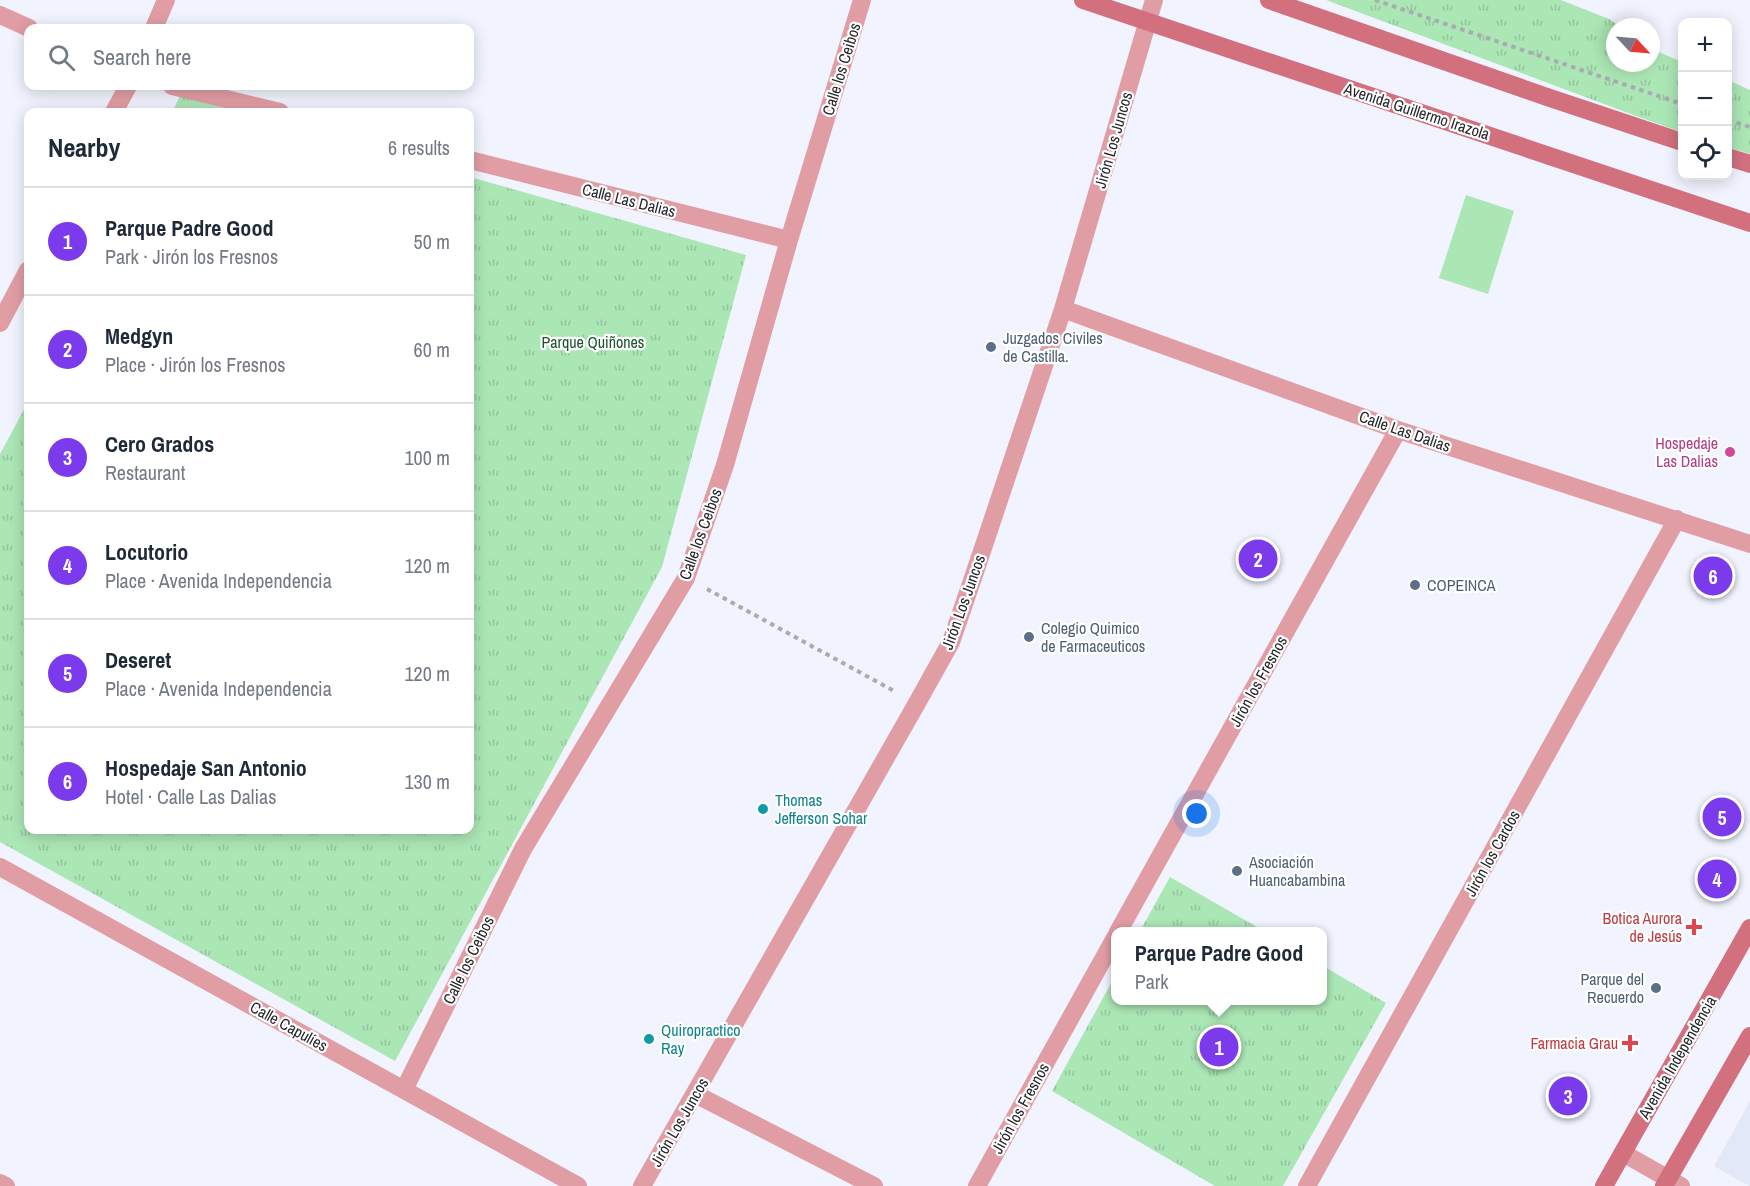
<!DOCTYPE html>
<html lang="en">
<head>
<meta charset="utf-8">
<style>
  :root { --surface:#fff; --page:#f2f2f3; --text:#1f2937; --muted:#747a83; --line:#e0e1e3; --accent:#7c3aed }
  body { margin:0; font-family:"Archivo Narrow",sans-serif; background:var(--page); color:var(--text) }
  .controls { position:absolute; right:18px; top:18px; display:grid; overflow:hidden; border-radius:12px; box-shadow:0 3px 15px #0003 }
  .controls button { width:54px; height:54px; display:grid; place-items:center; padding:0; border:0; border-bottom:2px solid var(--line); background:var(--surface); color:var(--text); font:30px sans-serif }
  .compass { position:absolute; left:1606px; top:18px; width:54px; height:54px; border-radius:50%; background:var(--surface); box-shadow:0 3px 15px #0003; rotate:116deg }
  .you { position:absolute; left:1197px; top:814px; width:21px; height:21px; margin:-15px; border:4px solid #fff; border-radius:50%; background:#1a73e8; box-shadow:0 0 0 9px #1a73e833 }
  .badge { display:grid; place-items:center; width:39px; height:39px; border-radius:50%; background:var(--accent); color:#fff; font-size:20px; font-weight:700 }
  .pin { position:absolute; translate:-50% -50%; border:3px solid #fff; box-shadow:0 2px 6px #0006 }
  .popup { position:absolute; left:1111px; top:927px; width:216px; height:78px; box-sizing:border-box; display:grid; place-content:center; border-radius:12px; background:var(--surface); filter:drop-shadow(0 2px 4px #0005); font-size:20px; white-space:nowrap; color:var(--muted) }
  .popup b { font-size:22px; color:var(--text) }
  .popup::after { content:''; position:absolute; left:50%; top:100%; margin-left:-12px; border:12px solid transparent; border-top-color:var(--surface) }
  .list { margin:0; padding:0; list-style:none }
  h2 { display:flex; justify-content:space-between; align-items:center; height:78px; margin:0; padding:0 24px; font-size:26px }
  h2 small { font-size:20px; font-weight:400; color:var(--muted) }
  .list li { display:grid; grid-template-columns:39px 1fr auto; gap:18px; align-items:center; box-sizing:border-box; height:108px; padding:0 24px; border-top:2px solid var(--line) }
  .list b { display:block; font-size:22px; white-space:nowrap }
  .list p { margin:0; font-size:20px; white-space:nowrap; color:var(--muted) }
  .list em { font-size:20px; font-style:normal; color:var(--muted) }
  .icon { flex:none; width:33px; height:33px; fill:none; stroke:currentColor; stroke-width:2; stroke-linecap:round; stroke-linejoin:round }
  .map { position:relative; flex:none; width:1750px; height:1186px; overflow:hidden }
  .search { position:absolute; background:var(--surface); box-shadow:0 3px 15px #0003; left:24px; top:24px; width:450px; height:66px; display:flex; align-items:center; gap:15px; box-sizing:border-box; padding:0 21px; border-radius:12px; color:var(--muted); font-size:22px }
  .panel { position:absolute; background:var(--surface); box-shadow:0 3px 15px #0003; left:24px; top:108px; width:450px; height:726px; border-radius:12px }
  .map>svg:first-child { display:block }
  .built { fill:#e3e8f9 }
  .green { fill:#abe6b5 }
  .park { fill:url(#park-tufts) }
  .lines { fill:none; stroke-linecap:round; stroke-linejoin:round }
  .path { stroke:#a9abb3; stroke-width:4; stroke-dasharray:4.5 4.5; stroke-linecap:butt }
  .minor { stroke:#e19da4; stroke-width:18 }
  .secondary { stroke:#d2707e; stroke-width:18 }
  .service-dot { fill:#5c6f8a; stroke:#fff; stroke-width:2 }
  .hotel-dot { fill:#d1479c; stroke:#fff; stroke-width:2 }
  .culture-dot { fill:#0f9aa8; stroke:#fff; stroke-width:2 }
  .health-dot { fill:#e0444e; stroke:#fff; stroke-width:2 }
  .labels { text-anchor:middle; dominant-baseline:central; stroke-width:4.5; stroke-linejoin:round; paint-order:stroke }
  .street-label { font-size:16px; fill:#26272b; stroke:#fff }
  .service-label { font-size:16px; fill:#4e5e75; stroke:#fff; text-anchor:start }
  .park-label { font-size:16px; fill:#1b542a; stroke:#fff }
  .hotel-label { font-size:16px; fill:#b23c85; stroke:#fff; text-anchor:end }
  .culture-label { font-size:16px; fill:#0d838f; stroke:#fff; text-anchor:start }
  .health-label { font-size:16px; fill:#be3a42; stroke:#fff; text-anchor:end }
</style>
</head>
<body>
<div class="map">
<svg width="1750" height="1186" viewBox="0 0 1750 1186">
  <defs>
    <pattern id="park-tufts" width="24" height="20" patternUnits="userSpaceOnUse" patternTransform="scale(1.5)"><rect width="24" height="20" fill="#abe6b5"/><path d="M3 7l-1-3M5 7V3M7 7l1-3M15 17l-1-3M17 17v-4M19 17l1-3" fill="none" stroke="#93c59c"/></pattern>
  </defs>
  <rect width="100%" height="100%" fill="#f1f4fe"/>
  <path class="built" d="M1750,1101V1186H1749L1714,1166Z"/>
  <path class="green" d="M1466,195L1514,211L1488,294L1439,278Z"/>
  <path class="park" d="M1326,0H1561L1609,19L1621,27H1615V63H1651V46L1661,53L1682,62V132L1636,116Z
    M1728,80L1750,90V154L1728,147Z
    M180,96L239,112H172Z
    M470,177L746,255L662,567L395,1061L0,842V454L28,402V830H470Z
    M1170,877L1264,931H1140Z
    M1323,966L1386,1003L1283,1186H1215L1052,1091L1115,976L1116,1000H1322Z"/>
  <g class="lines">
    <path class="path" d="M1375,0L1682,104
      M1728,120L1750,127
      M707,589L896,692"/>
    <path class="minor" d="M0,15L29,28
      M154,28L166,0
      M172,86L280,112
      M114,112L128,86
      M470,160L789,240
      M1063,309L1398,430L1750,544
      M0,323L28,270
      M0,867L578,1186
      M1118,932L1398,430
      M404,1090L523,849L686,578L725,465L789,240L862,0
      M695,1094L874,1186
      M1623,1153L1681,1186
      M0,1183L6,1186
      M642,1186L917,703L951,642L977,566L1063,309L1154,0
      M977,1186L1116,936
      M1307,1186L1677,519"/>
    <path class="secondary" d="M1083,0L1750,223
      M1269,0L1550,98L1682,142
      M1728,157L1750,164
      M1604,1186L1750,928
      M1664,1186L1750,1036"/>
  </g>
  <g class="service-dot">
    <circle cx="991" cy="347" r="6"/>
    <circle cx="1415" cy="585" r="6"/>
    <circle cx="1029" cy="637" r="6"/>
    <circle cx="1237" cy="871" r="6"/>
    <circle cx="1656" cy="988" r="6"/>
  </g>
  <circle class="hotel-dot" cx="1730" cy="452" r="6"/>
  <g class="culture-dot">
    <circle cx="763" cy="809" r="6"/>
    <circle cx="649" cy="1039" r="6"/>
  </g>
  <g class="health-dot">
    <path d="M1691 918h6v6h6v6h-6v6h-6v-6h-6v-6h6z"/>
    <path d="M1627 1034h6v6h6v6h-6v6h-6v-6h-6v-6h6z"/>
  </g>
  <g class="labels">
    <g class="street-label">
      <text transform="translate(841 69) rotate(-73)">Calle los Ceibos</text>
      <text transform="translate(1417 111) rotate(18)">Avenida Guillermo Irazola</text>
      <text transform="translate(1113 140) rotate(-74)">Jirón Los Juncos</text>
      <text transform="translate(629 200) rotate(14)">Calle Las Dalias</text>
      <text transform="translate(1405 431) rotate(19)">Calle Las Dalias</text>
      <text transform="translate(700 534) rotate(-70)">Calle los Ceibos</text>
      <text transform="translate(963 602) rotate(-70)">Jirón Los Juncos</text>
      <text transform="translate(1258 681) rotate(-61)">Jirón los Fresnos</text>
      <text transform="translate(1492 853) rotate(-61)">Jirón los Cardos</text>
      <text transform="translate(468 960) rotate(-64)">Calle los Ceibos</text>
      <text transform="translate(289 1026) rotate(29)">Calle Capulíes</text>
      <text transform="translate(1677 1057) rotate(-60)">Avenida Independencia</text>
      <text transform="translate(1020 1108) rotate(-61)">Jirón los Fresnos</text>
      <text transform="translate(679 1122) rotate(-60)">Jirón Los Juncos</text>
    </g>
    <g class="service-label">
      <text x="1003" y="338">Juzgados Civiles<tspan x="1003" dy="18">de Castilla.</tspan></text>
      <text x="1427" y="585">COPEINCA</text>
      <text x="1041" y="628">Colegio Quimico<tspan x="1041" dy="18">de Farmaceuticos</tspan></text>
      <text x="1249" y="862">Asociación<tspan x="1249" dy="18">Huancabambina</tspan></text>
      <text x="1644" y="979" text-anchor="end">Parque del<tspan x="1644" dy="18">Recuerdo</tspan></text>
    </g>
    <g class="park-label">
      <text x="593" y="342">Parque Quiñones</text>
    </g>
    <g class="hotel-label">
      <text x="1718" y="443">Hospedaje<tspan x="1718" dy="18">Las Dalias</tspan></text>
    </g>
    <g class="culture-label">
      <text x="775" y="800">Thomas<tspan x="775" dy="18">Jefferson Sohar</tspan></text>
      <text x="661" y="1030">Quiropractico<tspan x="661" dy="18">Ray</tspan></text>
    </g>
    <g class="health-label">
      <text x="1682" y="918">Botica Aurora<tspan x="1682" dy="18">de Jesús</tspan></text>
      <text x="1618" y="1043">Farmacia Grau</text>
    </g>
  </g>
</svg>
<div class="controls">
<button>+</button>
<button>−</button>
<button><svg class="icon" aria-label="locate" viewBox="0 0 24 24"><circle cx="12" cy="12" r="6"/><path d="M12 2v4M12 18v4M2 12h4M18 12h4"/></svg></button>
</div>
<svg class="compass" viewBox="-18 -18 36 36"><path d="M0-13l5 13h-10z" fill="#e53935"/><path d="M0 13l5-13h-10z" fill="#747a83"/></svg>
<div class="you"></div>
<div class="pin badge" style="left:1219px;top:1047px">1</div>
<div class="popup"><b>Parque Padre Good</b>Park</div>
<div class="pin badge" style="left:1258px;top:559px">2</div>
<div class="pin badge" style="left:1568px;top:1096px">3</div>
<div class="pin badge" style="left:1717px;top:879px">4</div>
<div class="pin badge" style="left:1722px;top:817px">5</div>
<div class="pin badge" style="left:1713px;top:576px">6</div>
<div class="search"><svg class="icon" aria-label="search" viewBox="0 0 24 24"><circle cx="10" cy="10" r="6"/><path d="M15 15l6 6"/></svg>Search here</div>
<section class="panel">
<h2>Nearby<small>6 results</small></h2>
<ul class="list">
<li><span class="badge">1</span><div><b>Parque Padre Good</b><p>Park · Jirón los Fresnos</p></div><em>50 m</em></li>
<li><span class="badge">2</span><div><b>Medgyn</b><p>Place · Jirón los Fresnos</p></div><em>60 m</em></li>
<li><span class="badge">3</span><div><b>Cero Grados</b><p>Restaurant</p></div><em>100 m</em></li>
<li><span class="badge">4</span><div><b>Locutorio</b><p>Place · Avenida Independencia</p></div><em>120 m</em></li>
<li><span class="badge">5</span><div><b>Deseret</b><p>Place · Avenida Independencia</p></div><em>120 m</em></li>
<li><span class="badge">6</span><div><b>Hospedaje San Antonio</b><p>Hotel · Calle Las Dalias</p></div><em>130 m</em></li>
</ul>
</section>
</div>
</body>
</html>
